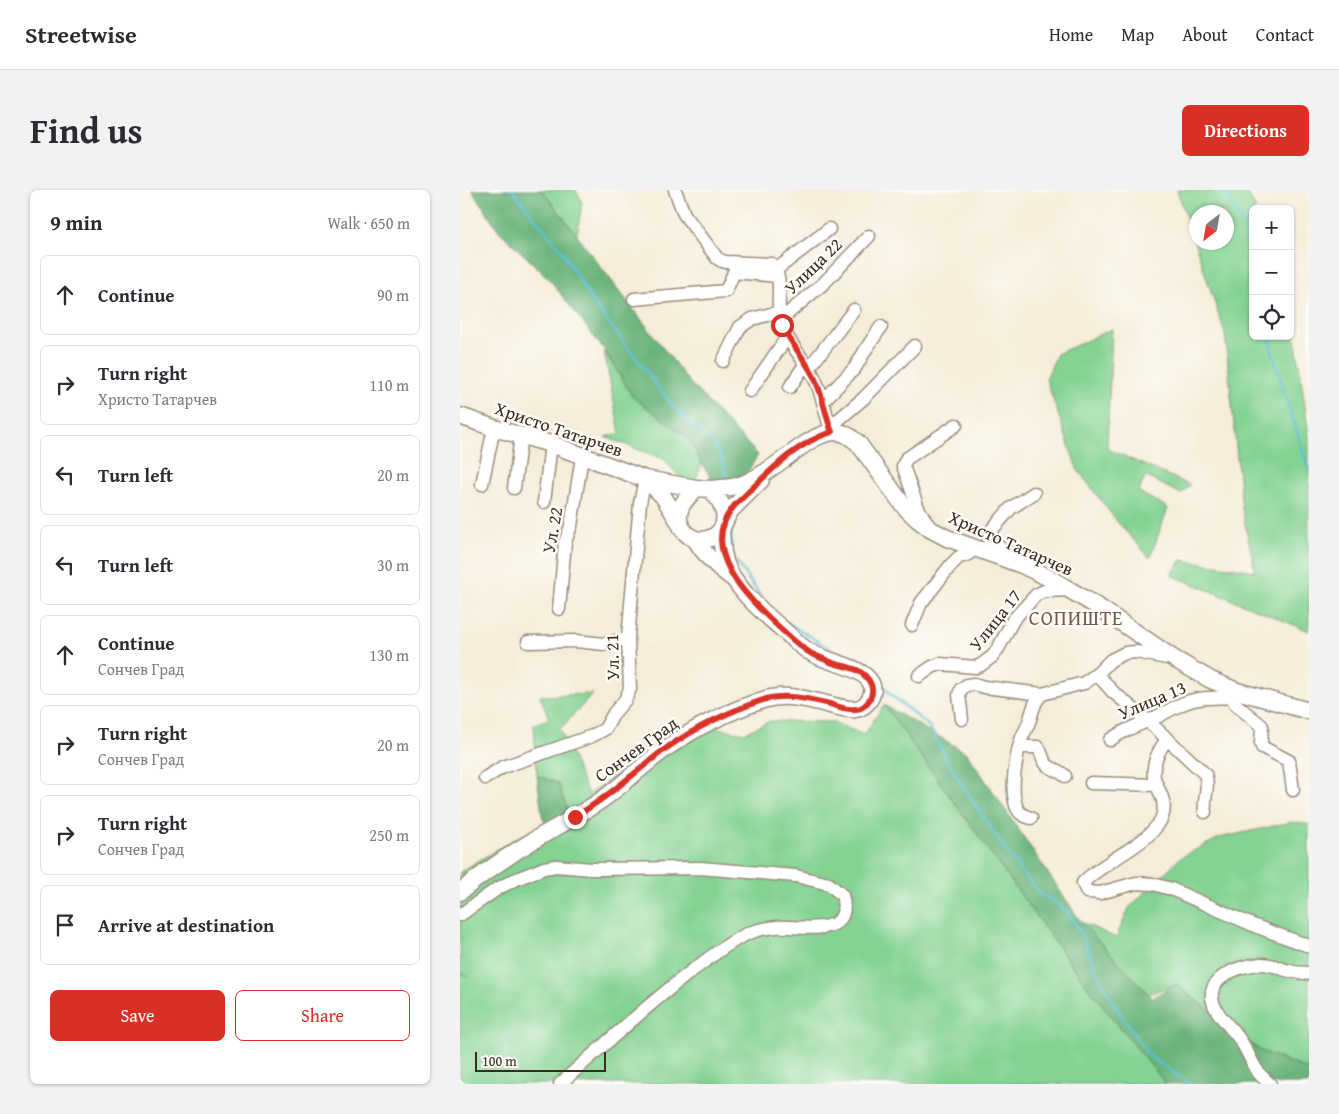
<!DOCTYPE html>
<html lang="en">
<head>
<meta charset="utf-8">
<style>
  :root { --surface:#fff; --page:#f2f2f3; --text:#2b2b33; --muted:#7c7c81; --line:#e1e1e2; --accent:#d93025 }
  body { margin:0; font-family:"Gentium Book Plus",serif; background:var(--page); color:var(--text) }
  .controls { position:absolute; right:15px; top:15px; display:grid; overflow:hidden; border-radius:8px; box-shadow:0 1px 4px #0004 }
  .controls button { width:45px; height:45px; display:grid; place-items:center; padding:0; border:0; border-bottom:1px solid var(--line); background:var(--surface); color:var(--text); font:25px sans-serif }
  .compass { position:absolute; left:729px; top:15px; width:45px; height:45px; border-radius:50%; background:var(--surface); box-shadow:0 1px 4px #0004; rotate:211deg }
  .scale { position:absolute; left:15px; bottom:12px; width:131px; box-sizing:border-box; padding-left:5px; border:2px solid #3b2a1e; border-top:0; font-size:14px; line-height:18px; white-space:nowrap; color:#3b2a1e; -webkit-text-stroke:4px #fdfcf7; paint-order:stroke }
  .stop { position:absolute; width:15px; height:15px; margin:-11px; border:4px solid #d93025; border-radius:50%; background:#fff }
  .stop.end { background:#d93025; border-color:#fff; box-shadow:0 1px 5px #0008 }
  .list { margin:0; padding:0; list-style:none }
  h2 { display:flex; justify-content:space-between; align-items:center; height:65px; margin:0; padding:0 20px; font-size:21px }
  h2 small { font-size:16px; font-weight:400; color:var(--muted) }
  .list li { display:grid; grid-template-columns:32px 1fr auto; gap:15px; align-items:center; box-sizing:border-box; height:80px; margin:0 10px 10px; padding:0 10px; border:1px solid var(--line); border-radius:8px }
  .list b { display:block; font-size:19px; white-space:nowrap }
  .list p { margin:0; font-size:16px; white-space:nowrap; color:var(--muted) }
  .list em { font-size:16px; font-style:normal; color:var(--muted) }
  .actions { display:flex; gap:10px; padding:15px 20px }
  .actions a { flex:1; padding:11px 0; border:1px solid var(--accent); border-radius:8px; text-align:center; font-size:18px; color:var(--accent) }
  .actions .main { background:var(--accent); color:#fff }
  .icon { flex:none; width:28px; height:28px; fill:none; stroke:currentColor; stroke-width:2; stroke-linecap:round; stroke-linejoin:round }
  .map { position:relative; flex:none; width:849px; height:894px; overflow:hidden; border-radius:8px }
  header { display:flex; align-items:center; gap:30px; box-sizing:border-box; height:70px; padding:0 25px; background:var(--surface); border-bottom:1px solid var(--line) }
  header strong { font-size:24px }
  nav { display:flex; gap:28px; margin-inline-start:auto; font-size:18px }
  .intro { display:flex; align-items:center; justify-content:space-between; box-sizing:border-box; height:120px; padding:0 30px }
  h1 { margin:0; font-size:35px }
  .button { padding:12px 22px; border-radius:8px; background:var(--accent); color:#fff; font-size:18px; font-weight:700 }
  main { display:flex; gap:30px; padding:0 30px }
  aside { flex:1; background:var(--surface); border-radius:8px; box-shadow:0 1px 4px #0004 }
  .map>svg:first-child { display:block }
  .green { fill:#83d292; stroke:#5f7e58; fill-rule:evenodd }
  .forest { fill:#6ab47c; stroke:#526f4d }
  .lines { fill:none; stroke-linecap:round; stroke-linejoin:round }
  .stream { stroke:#58c0d4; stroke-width:2.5 }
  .minor-casing { stroke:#988c7c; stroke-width:15 }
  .major-casing { stroke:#988c7c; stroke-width:19 }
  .minor { stroke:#fff; stroke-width:12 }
  .major { stroke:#fff; stroke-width:16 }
  .route { stroke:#d93025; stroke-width:6 }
  .labels { text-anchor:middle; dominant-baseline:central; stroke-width:5; stroke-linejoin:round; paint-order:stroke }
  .street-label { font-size:18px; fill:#3b2a1e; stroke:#fdfcf7 }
  .quarter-label { font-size:20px; letter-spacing:1px; fill:#74584b; stroke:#fdfcf7 }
</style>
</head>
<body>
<header>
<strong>Streetwise</strong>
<nav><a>Home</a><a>Map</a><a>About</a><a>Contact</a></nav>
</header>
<div class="intro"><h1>Find us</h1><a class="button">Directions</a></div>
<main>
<aside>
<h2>9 min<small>Walk · 650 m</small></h2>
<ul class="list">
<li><svg class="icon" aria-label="ahead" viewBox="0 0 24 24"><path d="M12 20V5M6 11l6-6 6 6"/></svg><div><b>Continue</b></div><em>90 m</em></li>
<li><svg class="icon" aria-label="right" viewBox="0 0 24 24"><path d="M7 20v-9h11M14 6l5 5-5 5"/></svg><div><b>Turn right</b><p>Христо Татарчев</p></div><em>110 m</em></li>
<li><svg class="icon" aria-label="left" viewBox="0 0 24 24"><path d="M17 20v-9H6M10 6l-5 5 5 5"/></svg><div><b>Turn left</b></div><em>20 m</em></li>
<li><svg class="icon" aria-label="left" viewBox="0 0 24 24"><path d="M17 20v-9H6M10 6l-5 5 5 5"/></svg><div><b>Turn left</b></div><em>30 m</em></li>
<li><svg class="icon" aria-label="ahead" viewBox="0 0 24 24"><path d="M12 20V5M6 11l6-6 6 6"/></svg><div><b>Continue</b><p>Сончев Град</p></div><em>130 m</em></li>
<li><svg class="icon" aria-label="right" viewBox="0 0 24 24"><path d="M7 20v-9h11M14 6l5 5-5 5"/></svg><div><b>Turn right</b><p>Сончев Град</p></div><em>20 m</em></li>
<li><svg class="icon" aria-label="right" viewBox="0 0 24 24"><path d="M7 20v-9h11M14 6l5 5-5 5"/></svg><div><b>Turn right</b><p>Сончев Град</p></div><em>250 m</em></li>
<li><svg class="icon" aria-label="arrive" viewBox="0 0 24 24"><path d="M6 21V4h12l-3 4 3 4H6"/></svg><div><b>Arrive at destination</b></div></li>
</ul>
<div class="actions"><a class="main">Save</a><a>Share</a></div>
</aside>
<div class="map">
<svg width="849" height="894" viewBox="0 0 849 894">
  <rect width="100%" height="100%" fill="#fdfcf7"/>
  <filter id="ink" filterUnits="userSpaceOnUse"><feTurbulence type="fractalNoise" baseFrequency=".02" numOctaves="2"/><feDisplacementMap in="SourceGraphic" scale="10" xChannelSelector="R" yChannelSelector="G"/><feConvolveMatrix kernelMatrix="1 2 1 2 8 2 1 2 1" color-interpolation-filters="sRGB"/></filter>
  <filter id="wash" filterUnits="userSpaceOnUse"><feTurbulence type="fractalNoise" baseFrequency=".0096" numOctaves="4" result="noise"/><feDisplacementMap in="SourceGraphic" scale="20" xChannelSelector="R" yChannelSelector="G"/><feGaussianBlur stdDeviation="1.12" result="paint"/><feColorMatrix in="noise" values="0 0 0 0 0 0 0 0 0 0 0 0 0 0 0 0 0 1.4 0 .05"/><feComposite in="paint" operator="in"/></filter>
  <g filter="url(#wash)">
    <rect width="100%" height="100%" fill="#f5edd9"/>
    <path class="green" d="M82,0H116L122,12L117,45Z
      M717,0H786L796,19H793V146H830V111L849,245V441L711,385L722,370L795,381L782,319L765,143ZM736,22H766V52H736Z
      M652,139L647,259L730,295L721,304L685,286L679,302L708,318L690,368L655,329L617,279L586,189L597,164Z
      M144,161L173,207L229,249L242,274L231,301L204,269L145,247L160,243Z
      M133,504L100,539L128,604L203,554L244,536L284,543L310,531L373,532L404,545L424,515L623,791L706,894H0V783L8,786L0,782V682L58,647L110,630L98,593L77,586L74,534L89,529L80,506Z
      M832,632L849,634V880L799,860L717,794L688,804L621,732L656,748L669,718L720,668L759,648Z"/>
    <path class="forest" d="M12,0H82L230,193L298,265L282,291L255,295L242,274L229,249L173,207L146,162L89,89L39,41Z
      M424,515L507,563L621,732L692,808L716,794L799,860L849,880V894H706L623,791Z
      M77,586L98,593L111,630L87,638L82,625Z"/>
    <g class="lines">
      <path class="stream" d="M52,0L102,61L131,109L208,210L224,228L245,245L257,260L263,270L266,292
        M764,0L793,53
        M810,146L812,161L849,281
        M271,335L272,365L304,411
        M326,432L388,469
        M417,489L431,505L469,536L495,584L549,665L577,701L607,721L622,745L640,788L653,812L690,867L731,894"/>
    </g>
  </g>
  <g filter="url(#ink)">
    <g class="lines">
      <defs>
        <path id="minor" d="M215,0L224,24L257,68L262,71L266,72L312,74C324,87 316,113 320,130C326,152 344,168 354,187C363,205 365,224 372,242
          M317,79L369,39
          M174,109L266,101L274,82L317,86
          M320,130L364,93L409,46
          M263,171L280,137L292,129L318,122
          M349,178L394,120
          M330,197L346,173
          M290,201L327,147
          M364,210L395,178L406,159L421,137
          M370,237L404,208L455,156
          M22,294L34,238
          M54,298L61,246
          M84,312L91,254
          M468,335L458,318L443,276L446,269L496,235
          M557,370L548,363L529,350V343L551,318L574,303
          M99,419L105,352L111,336L122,267
          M452,435L461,413L491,375L499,367L507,365L516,358
          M68,452L116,451L144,454L168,448
          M637,484L653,502L688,531L745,584C750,596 743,609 745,622
          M459,486L472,477L480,474L516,477L521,475L533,466L539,457L553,430L576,405L584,401L610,400
          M774,507V513L802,536L801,553L802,557L829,571L833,600
          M502,529L499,505L501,499L507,495L514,494L524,497L582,504L624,493L637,484L651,470L665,463L676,462L712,469
          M708,549C699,558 690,577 695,591C699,602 706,610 703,624C696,652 642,671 623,693L627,702L640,703L676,693L693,694L711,699L795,736L849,756
          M650,550C664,539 680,535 696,527C710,521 722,511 739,509C750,507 762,508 774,507L777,501
          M559,557H578C582,562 582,570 587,575C593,580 599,580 605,586
          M25,588L43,577L132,546L145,539L154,523L165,510L170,499L168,448L180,313L185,289
          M631,593L697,595
          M571,628C565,626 561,625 558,620C549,605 556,566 561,550C563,544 567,538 569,532C573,521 573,513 582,504
          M0,725L37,699L54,690L84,678L96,676L132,679L240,678L336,686L369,694L382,705C394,750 341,735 316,737C306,738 296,740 287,744C267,753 251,767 233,780C187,815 144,855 100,894
          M810,894C806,890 800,886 797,880C791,872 788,862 782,853C775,841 763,832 756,819C739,790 777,776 800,774C811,773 820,779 830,781C836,783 843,783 849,783"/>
        <path id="major" d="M0,226L34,238L91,254L185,289L236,298
          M185,289L203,306L219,332
          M236,298L250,299C289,338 239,367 222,338C219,333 218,326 220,320C222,311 231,305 236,298Z
          M250,299C259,298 271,298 280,295C294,290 312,278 324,269C339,259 358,241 378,242C386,243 392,248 398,253L443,315L457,329L470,339L487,348L562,375L593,390L640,418L716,470L751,490L777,501L849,521
          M264,333L270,321L301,290
          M235,349C244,364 257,377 271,387
          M0,702C16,689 32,677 49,666C79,645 113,630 143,609C165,593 185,573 208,557C236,537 270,521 303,510C325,503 348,509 370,515C378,517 388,520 396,519C407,517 416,504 411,493C402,476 369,473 352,463C343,459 336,451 328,444C307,426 283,406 269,381C262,368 262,354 261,340"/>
      </defs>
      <use href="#minor" class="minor-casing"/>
      <use href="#major" class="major-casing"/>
      <use href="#minor" class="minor"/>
      <use href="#major" class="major"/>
    </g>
  </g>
  <g class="lines" filter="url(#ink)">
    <path class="route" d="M115,627C134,615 152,602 170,587C183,577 195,566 208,557C237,537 270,521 303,510C325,503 348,509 370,514C378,517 388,520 396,519C401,519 405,516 408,512C414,504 413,495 407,488C398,477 385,477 373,473C366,470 359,467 352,464C340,457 330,447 320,438C288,409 236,359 275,315C304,288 332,254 372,242C365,224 363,205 354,187C345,169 331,154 322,135"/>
  </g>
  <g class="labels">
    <g class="street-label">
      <text transform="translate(353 76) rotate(-44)">Улица 22</text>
      <text transform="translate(99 239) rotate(19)">Христо Татарчев</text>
      <text transform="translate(92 340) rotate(-80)">Ул. 22</text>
      <text transform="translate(551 353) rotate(24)">Христо Татарчев</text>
      <text transform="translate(535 430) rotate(-52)">Улица 17</text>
      <text transform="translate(152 467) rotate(-91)">Ул. 21</text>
      <text transform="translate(692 510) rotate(-23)">Улица 13</text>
      <text transform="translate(176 559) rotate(-36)">Сончев Град</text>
    </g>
    <g class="quarter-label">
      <text x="616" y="427">СОПИШТЕ</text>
    </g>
  </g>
</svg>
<div class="controls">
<button>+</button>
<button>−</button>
<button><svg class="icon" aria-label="locate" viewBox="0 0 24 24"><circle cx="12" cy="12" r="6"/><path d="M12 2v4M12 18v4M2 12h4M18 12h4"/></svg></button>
</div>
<svg class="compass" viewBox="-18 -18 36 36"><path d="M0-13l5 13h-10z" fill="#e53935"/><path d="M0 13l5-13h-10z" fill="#7c7c81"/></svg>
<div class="scale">100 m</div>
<div class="stop" style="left:322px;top:135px"></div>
<div class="stop end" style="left:115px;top:627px"></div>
</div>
</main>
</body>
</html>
